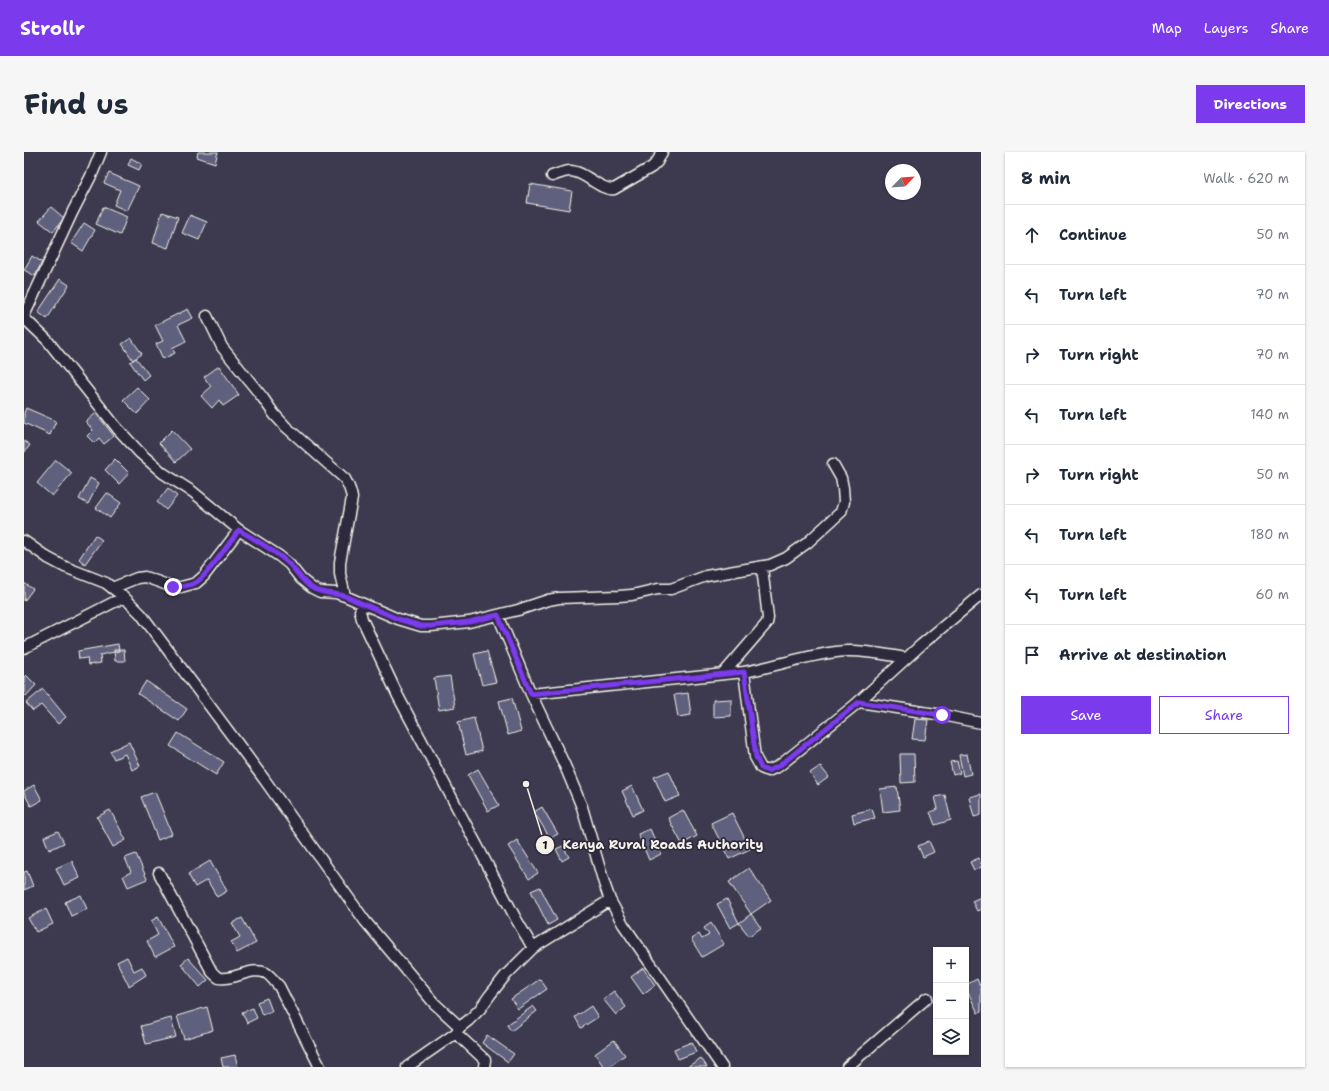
<!DOCTYPE html>
<html lang="en">
<head>
<meta charset="utf-8">
<style>
  :root { --surface:#fff; --page:#f6f6f7; --text:#1f2937; --muted:#747a83; --line:#e0e1e3; --accent:#7c3aed }
  body { margin:0; font-family:"Shantell Sans",sans-serif; background:var(--page); color:var(--text) }
  .controls { position:absolute; right:12px; bottom:12px; display:grid; overflow:hidden; border-radius:0px; box-shadow:0 1px 3px #0004 }
  .controls button { width:36px; height:36px; display:grid; place-items:center; padding:0; border:0; border-bottom:1px solid var(--line); background:var(--surface); color:var(--text); font:20px sans-serif }
  .compass { position:absolute; left:861px; top:12px; width:36px; height:36px; border-radius:50%; background:var(--surface); box-shadow:0 1px 3px #0004; rotate:65deg }
  .stop { position:absolute; width:12px; height:12px; margin:-9px; border:3px solid #7c3aed; border-radius:50%; background:#fff }
  .stop.end { background:#7c3aed; border-color:#fff; box-shadow:0 1px 4px #0008 }
  .list { margin:0; padding:0; list-style:none }
  h2 { display:flex; justify-content:space-between; align-items:center; height:52px; margin:0; padding:0 16px; font-size:17px }
  h2 small { font-size:13px; font-weight:400; color:var(--muted) }
  .list li { display:grid; grid-template-columns:26px 1fr auto; gap:12px; align-items:center; box-sizing:border-box; height:60px; padding:0 16px; border-top:1px solid var(--line) }
  .list b { display:block; font-size:15px; white-space:nowrap }
  .list em { font-size:13px; font-style:normal; color:var(--muted) }
  .actions { display:flex; gap:8px; padding:12px 16px }
  .actions a { flex:1; padding:9px 0; border:1px solid var(--accent); border-radius:0px; text-align:center; font-size:14px; color:var(--accent) }
  .actions .main { background:var(--accent); color:#fff }
  .icon { flex:none; width:22px; height:22px; fill:none; stroke:currentColor; stroke-width:2; stroke-linecap:round; stroke-linejoin:round }
  .map { position:relative; flex:none; width:957px; height:915px; overflow:hidden; border-radius:0px }
  header { display:flex; align-items:center; gap:24px; box-sizing:border-box; height:56px; padding:0 20px; background:var(--accent); color:#fff }
  header strong { font-size:19px }
  nav { display:flex; gap:22px; margin-inline-start:auto; font-size:14px }
  .intro { display:flex; align-items:center; justify-content:space-between; box-sizing:border-box; height:96px; padding:0 24px }
  h1 { margin:0; font-size:28px }
  .button { padding:10px 18px; border-radius:0px; background:var(--accent); color:#fff; font-size:14px; font-weight:700 }
  main { display:flex; gap:24px; padding:0 24px }
  aside { flex:1; background:var(--surface); border-radius:0px; box-shadow:0 1px 3px #0004 }
  .map>svg:first-child { display:block }
  .building { fill:#5f607d; stroke:#f4f1e8 }
  .lines { fill:none; stroke-linecap:round; stroke-linejoin:round }
  .street-casing { stroke:#f4f1e8; stroke-width:13 }
  .street { stroke:#2f2a3d; stroke-width:10 }
  .route { stroke:#7c3aed; stroke-width:5 }
  .leader { fill:none; stroke:#f4f1e8; stroke-width:1.5 }
  .callout-dot { fill:#f4f1e8; stroke:#2f2a3d; stroke-width:1.5 }
  .mark-label { font-size:12px; text-anchor:middle; font-weight:bold; fill:#111 }
  .callout-label { font-size:13px; text-anchor:middle; font-weight:bold; fill:#f4f1e8; stroke:#2f2a3d; stroke-width:3.5; stroke-linejoin:round; paint-order:stroke }
</style>
</head>
<body>
<header>
<strong>Strollr</strong>
<nav><a>Map</a><a>Layers</a><a>Share</a></nav>
</header>
<div class="intro"><h1>Find us</h1><a class="button">Directions</a></div>
<main>
<div class="map">
<svg width="957" height="915" viewBox="0 0 957 915">
  <rect width="100%" height="100%" fill="#3d3a50"/>
  <filter id="ink" filterUnits="userSpaceOnUse"><feTurbulence type="fractalNoise" baseFrequency=".025" numOctaves="2"/><feDisplacementMap in="SourceGraphic" scale="8" xChannelSelector="R" yChannelSelector="G"/><feConvolveMatrix kernelMatrix="1 2 1 2 8 2 1 2 1" color-interpolation-filters="sRGB"/></filter>
  <g filter="url(#ink)">
    <path class="building" d="M174,0H194L191,11L173,5Z
      M107,6L118,12L115,18L104,13Z
      M85,21L115,34L103,59L90,53L96,38L80,31Z
      M506,32L548,39L545,58L503,51Z
      M27,55L40,66L29,80L15,69Z
      M79,55L103,65L96,83L72,72Z
      M138,60L154,65L144,96L129,91Z
      M166,63L183,70L175,88L158,81Z
      M60,71L71,78L59,99L47,91Z
      M8,104L18,110L11,124L0,118Z
      M36,127L45,133L23,167L14,160Z
      M164,157L169,166L154,173L162,189L148,196L151,201L139,207L132,192L139,189L131,173Z
      M107,186L118,202L109,208L98,192Z
      M112,206L125,223L119,228L106,210Z
      M195,214L215,243L199,254L195,248L188,256L177,244L187,235L180,225Z
      M113,235L126,248L113,262L99,248Z
      M2,256L32,269L26,283L0,271V261Z
      M72,261L90,284L80,292L75,286L70,291L63,284L69,278L62,270Z
      M148,278L166,297L152,310L135,291Z
      M0,289L6,293L0,301Z
      M91,307L105,321L95,332L81,318Z
      M32,308L48,321L28,344L13,331Z
      M66,326L75,331L64,352L55,347Z
      M144,336L153,344L142,358L133,350Z
      M83,341L97,351L86,366L72,356Z
      M71,383L78,388L61,412L55,407Z
      M0,431L9,437L0,449Z
      M94,492L95,499L76,503L77,511L64,513L63,506L55,507L54,499Z
      M90,498H100L101,509H91Z
      M463,499L472,530L458,533L450,502Z
      M2,523L12,533L2,544L0,542V525Z
      M426,524L431,555L415,558L410,526Z
      M122,529L163,557L155,569L114,542Z
      M19,537L42,565L34,572L17,553L9,559L2,551Z
      M664,541L667,563L654,565L650,543Z
      M488,546L497,579L484,583L475,549Z
      M707,547V564L689,565V548Z
      M450,566L458,599L442,603L434,570Z
      M891,567L904,568L901,588L888,587Z
      M154,581L200,610L192,623L146,594Z
      M105,590L116,614L108,618L101,602L90,607L86,599Z
      M876,602H890L891,630L877,631Z
      M943,602L947,622L939,624L935,603Z
      M933,609L936,621L929,623L926,610Z
      M796,614L805,625L794,633L786,621Z
      M454,617L475,653L464,659L444,623Z
      M645,619L656,644L641,650L630,625Z
      M10,633L18,648L7,654L0,641V639Z
      M608,634L619,658L609,663L598,639Z
      M873,635L876,658L859,660L856,637Z
      M131,640L148,682L134,688L117,645Z
      M957,642V663L950,665L945,645Z
      M921,643L927,668L911,673L906,660L914,657L911,645Z
      M518,655L534,682L526,686L510,660Z
      M848,657L851,666L830,671L828,662Z
      M86,658L102,688L89,695L73,665Z
      M659,658L673,684L658,692L644,666Z
      M708,661L726,697L705,707L687,671Z
      M626,677L637,702L625,708L614,682Z
      M34,679L40,691L25,698L20,685Z
      M493,688L514,721L505,727L484,694Z
      M905,689L910,700L899,705L894,694Z
      M539,694L545,705L538,709L532,697Z
      M112,702L123,727L104,735L99,724L107,720L101,706Z
      M955,706L957,715L950,718L946,710Z
      M48,709L56,726L40,733L32,716Z
      M186,709L203,739L193,745L183,728L171,735L164,722Z
      M725,716L747,748L727,762L705,730Z
      M3,719L9,734L0,738V720Z
      M516,735L533,768L524,773L507,739Z
      M57,743L63,757L47,764L41,750Z
      M957,745V757L953,759L948,749Z
      M703,747L715,771L706,776L693,752Z
      M22,757L29,772L12,780L4,766Z
      M727,762L737,776L725,784L715,771Z
      M134,765L150,795L131,805L123,789L134,783L127,769Z
      M218,766L232,791L213,801L207,790L216,785L208,771Z
      M687,771L700,792L678,805L667,787L675,782L678,787L685,783L680,776Z
      M103,805L110,819L118,815L122,823L105,834L93,810Z
      M164,806L184,828L176,835L157,812Z
      M619,816L631,833L619,842L607,825Z
      M516,827L523,837L494,857L487,847Z
      M953,827L957,836V859L954,861L942,836V833Z
      M590,839L602,855L592,863L579,847Z
      M243,846L248,859L238,863L233,850Z
      M509,854L513,859L487,879L483,873Z
      M567,854L574,865L557,876L551,865Z
      M183,855L189,878L160,887L153,864Z
      M229,856L233,866L223,871L218,860Z
      M147,866L152,885L122,892L117,874Z
      M463,883L490,902L484,910L458,891Z
      M590,888L601,903L585,915H580L571,902Z
      M668,890L672,900L654,907L650,897Z
      M211,903L214,915H199L197,906Z
      M677,906L683,915H663Z"/>
    <g class="lines">
      <defs>
        <path id="street" d="M528,24C534,22 540,19 546,19C561,19 576,39 590,37L628,15L633,10L638,0
          M0,164L49,59L68,22L77,0
          M183,164L198,195L239,246L250,262L261,274L321,327C325,334 327,339 328,346L316,410V422L321,444
          M0,166L23,188L93,276L116,301L139,321L169,340L215,378L255,404L265,412L277,427L288,436L296,440L312,441L321,444L374,467L397,474H407L445,470L494,458L524,448L535,446L595,444L608,443L634,437H647L682,424L746,413L762,406L783,391L817,360L820,350L819,336L817,326L809,312
          M0,389L24,406L41,415L82,431L100,445L117,462L240,627L341,769L410,851L436,875L432,881L461,908L460,915
          M88,436L113,426L121,425L149,435H157L172,431L180,424L215,378
          M338,452L336,459L338,467L374,544L492,767L509,796
          M474,463L507,542L541,614L558,655L580,731L586,748L599,772L698,915
          M0,496L100,445
          M720,520L731,605L737,616L744,619L755,614L831,553L897,493L957,443
          M699,522L743,471L744,466L738,415
          M507,542L720,520C754,514 788,501 822,499C842,498 863,503 883,506
          M835,550L918,563L957,571
          M135,721L188,820C190,822 193,825 195,826C210,829 227,814 242,821C247,824 251,830 255,834L296,915
          M436,875L445,868L456,857L466,843L481,824L509,796L586,748
          M383,915L432,881
          M823,915L903,846"/>
      </defs>
      <use href="#street" class="street-casing"/>
      <use href="#street" class="street"/>
    </g>
  </g>
  <g class="lines" filter="url(#ink)">
    <path class="route" d="M149,435C156,435 164,434 171,431C181,427 207,388 215,378C231,388 250,398 264,411C273,419 278,430 288,436C297,442 310,441 321,444L374,467L397,474H407L445,470L474,463L507,542L720,520L732,605L737,616L744,619L755,614L835,550L918,563"/>
  </g>
  <path class="leader" d="M502 632L521 693"/>
  <g class="callout-dot">
    <circle cx="502" cy="632" r="4"/>
    <circle cx="521" cy="693" r="10"/>
  </g>
  <g class="mark-label">
    <text x="521" y="697">1</text>
  </g>
  <g class="callout-label">
    <text x="639" y="697">Kenya Rural Roads Authority</text>
  </g>
</svg>
<div class="controls">
<button>+</button>
<button>−</button>
<button><svg class="icon" aria-label="layers" viewBox="0 0 24 24"><path d="M12 4l9 5-9 5-9-5zM3 14l9 5 9-5"/></svg></button>
</div>
<svg class="compass" viewBox="-18 -18 36 36"><path d="M0-13l5 13h-10z" fill="#e53935"/><path d="M0 13l5-13h-10z" fill="#747a83"/></svg>
<div class="stop" style="left:918px;top:563px"></div>
<div class="stop end" style="left:149px;top:435px"></div>
</div>
<aside>
<h2>8 min<small>Walk · 620 m</small></h2>
<ul class="list">
<li><svg class="icon" aria-label="ahead" viewBox="0 0 24 24"><path d="M12 20V5M6 11l6-6 6 6"/></svg><div><b>Continue</b></div><em>50 m</em></li>
<li><svg class="icon" aria-label="left" viewBox="0 0 24 24"><path d="M17 20v-9H6M10 6l-5 5 5 5"/></svg><div><b>Turn left</b></div><em>70 m</em></li>
<li><svg class="icon" aria-label="right" viewBox="0 0 24 24"><path d="M7 20v-9h11M14 6l5 5-5 5"/></svg><div><b>Turn right</b></div><em>70 m</em></li>
<li><svg class="icon" aria-label="left" viewBox="0 0 24 24"><path d="M17 20v-9H6M10 6l-5 5 5 5"/></svg><div><b>Turn left</b></div><em>140 m</em></li>
<li><svg class="icon" aria-label="right" viewBox="0 0 24 24"><path d="M7 20v-9h11M14 6l5 5-5 5"/></svg><div><b>Turn right</b></div><em>50 m</em></li>
<li><svg class="icon" aria-label="left" viewBox="0 0 24 24"><path d="M17 20v-9H6M10 6l-5 5 5 5"/></svg><div><b>Turn left</b></div><em>180 m</em></li>
<li><svg class="icon" aria-label="left" viewBox="0 0 24 24"><path d="M17 20v-9H6M10 6l-5 5 5 5"/></svg><div><b>Turn left</b></div><em>60 m</em></li>
<li><svg class="icon" aria-label="arrive" viewBox="0 0 24 24"><path d="M6 21V4h12l-3 4 3 4H6"/></svg><div><b>Arrive at destination</b></div></li>
</ul>
<div class="actions"><a class="main">Save</a><a>Share</a></div>
</aside>
</main>
</body>
</html>
